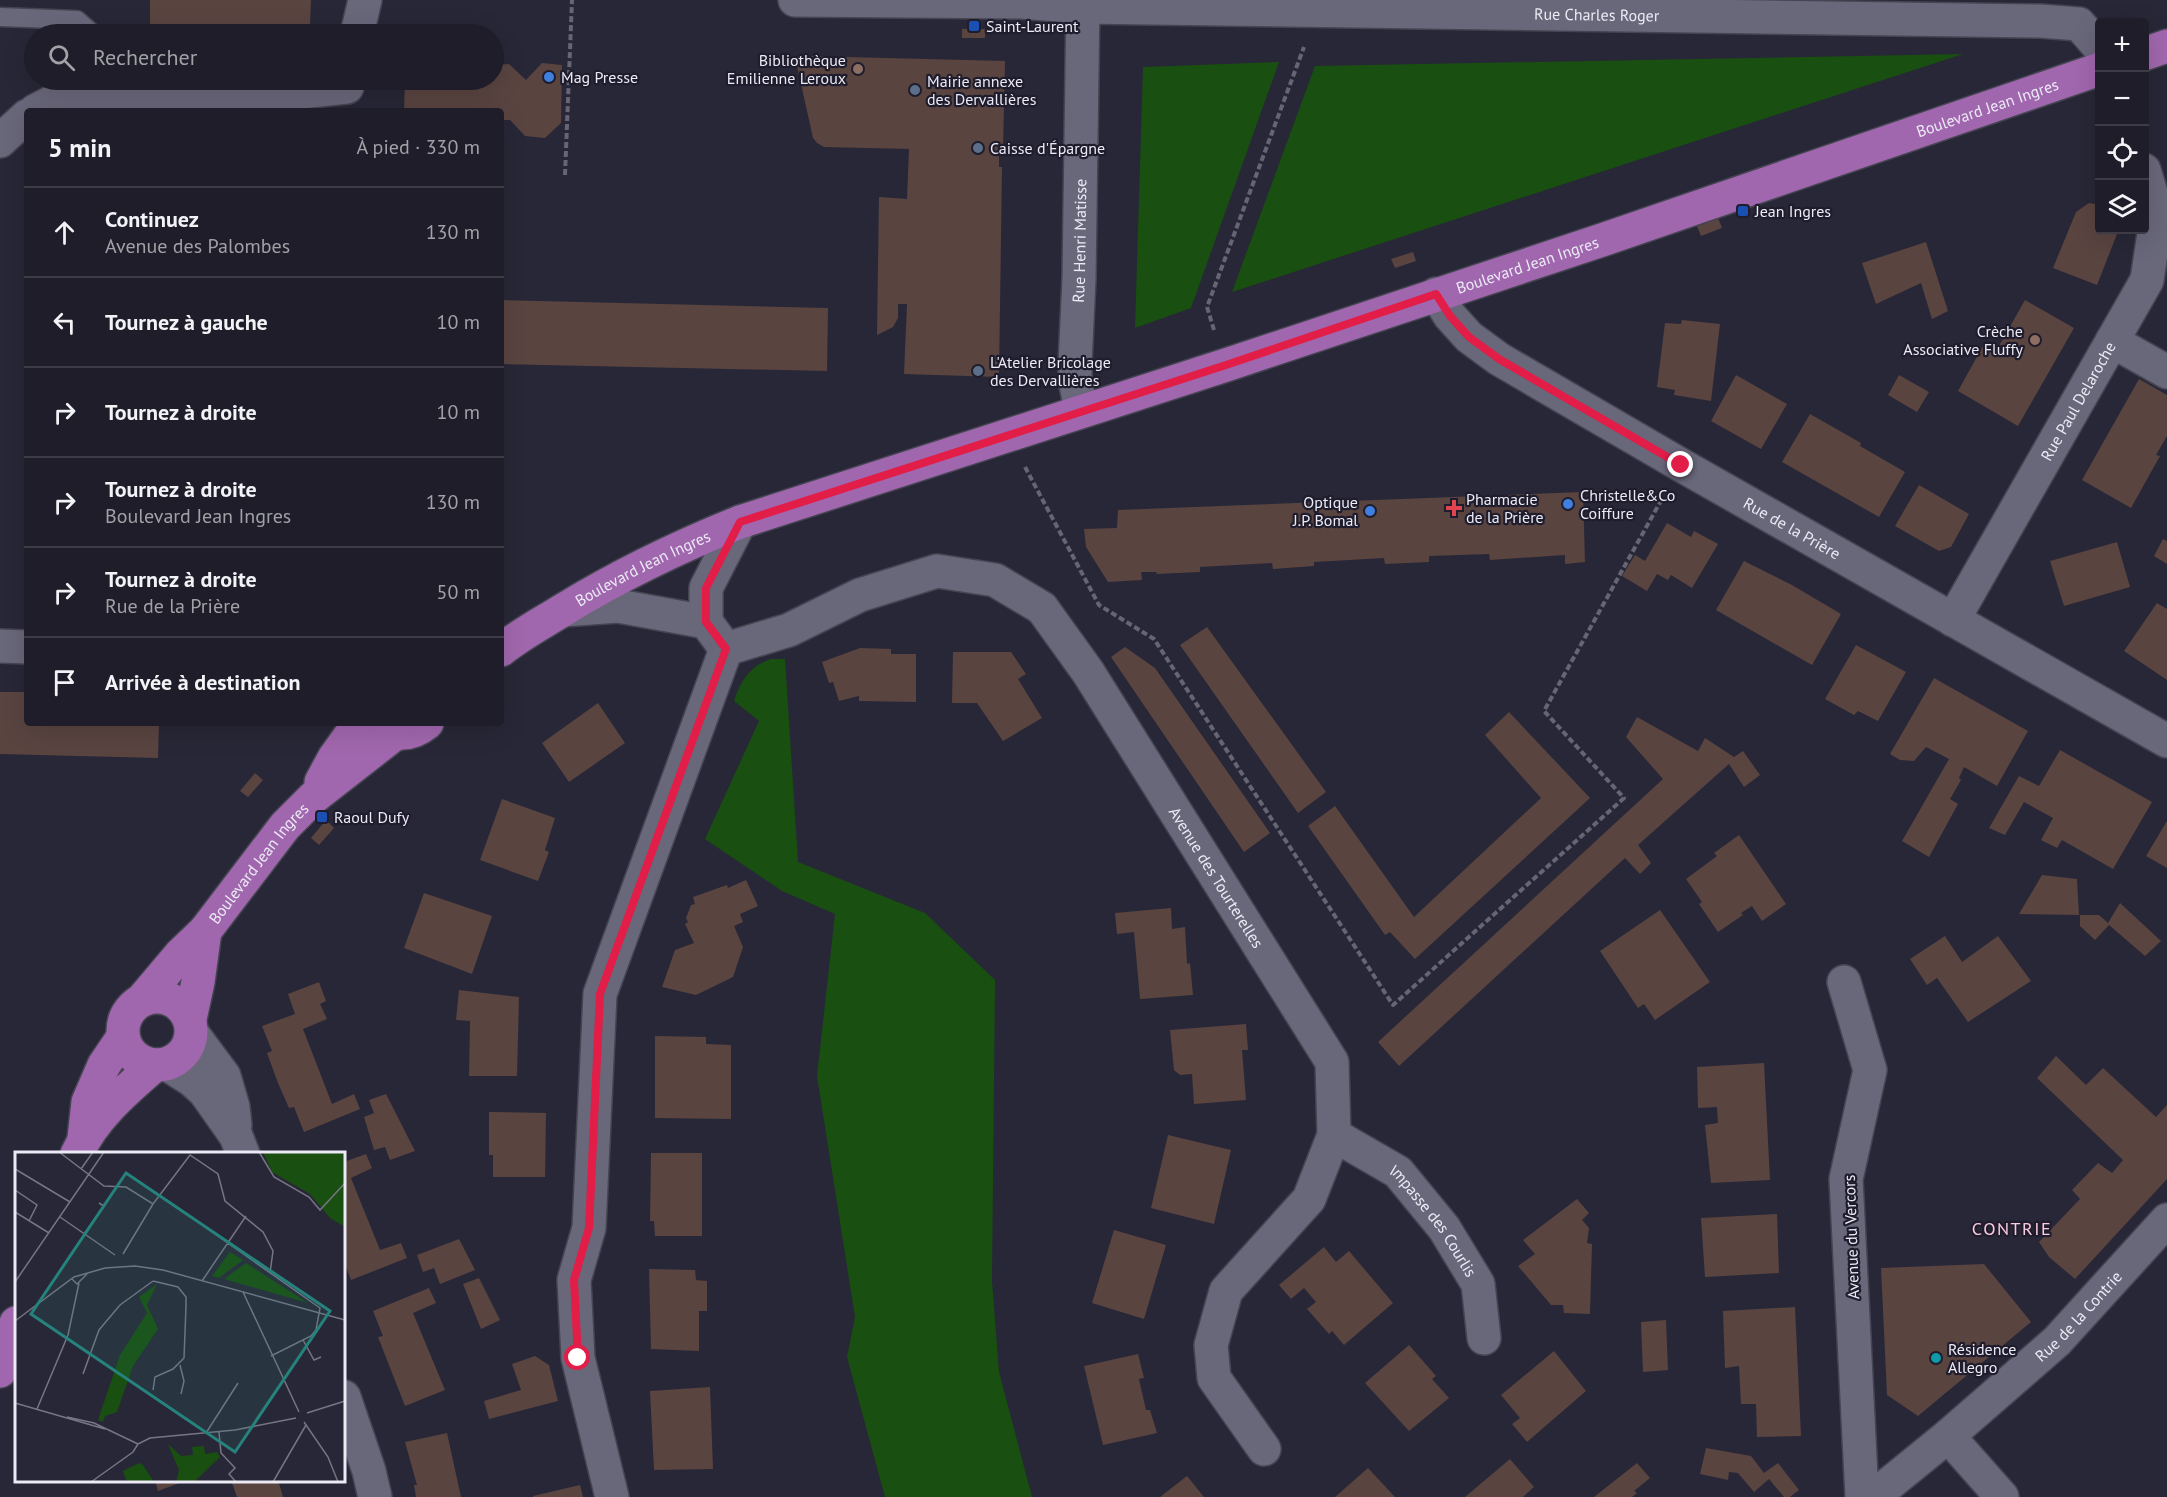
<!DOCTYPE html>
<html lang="fr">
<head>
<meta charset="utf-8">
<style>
  :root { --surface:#1e1d29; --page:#262631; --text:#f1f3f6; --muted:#a1a2a8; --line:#3c3b46 }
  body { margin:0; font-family:"PT Sans",sans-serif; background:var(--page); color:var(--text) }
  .controls { position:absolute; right:18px; top:18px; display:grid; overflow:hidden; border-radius:6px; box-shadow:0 6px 24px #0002 }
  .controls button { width:54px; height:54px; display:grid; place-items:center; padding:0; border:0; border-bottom:2px solid var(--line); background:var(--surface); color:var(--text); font:30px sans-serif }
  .stop { position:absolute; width:18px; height:18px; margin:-14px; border:4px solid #e11d48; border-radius:50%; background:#fff }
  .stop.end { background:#e11d48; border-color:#fff; box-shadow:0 2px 6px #0008 }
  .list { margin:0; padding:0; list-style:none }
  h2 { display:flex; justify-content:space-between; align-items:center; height:78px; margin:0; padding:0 24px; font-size:26px }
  h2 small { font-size:20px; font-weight:400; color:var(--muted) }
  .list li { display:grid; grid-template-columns:39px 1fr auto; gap:18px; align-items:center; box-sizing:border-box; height:90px; padding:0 24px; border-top:2px solid var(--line) }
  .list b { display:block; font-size:22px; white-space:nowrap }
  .list p { margin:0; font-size:20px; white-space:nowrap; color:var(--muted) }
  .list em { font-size:20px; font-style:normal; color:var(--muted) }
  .icon { flex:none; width:33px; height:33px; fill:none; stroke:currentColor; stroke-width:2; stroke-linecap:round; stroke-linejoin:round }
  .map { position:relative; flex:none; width:2167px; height:1497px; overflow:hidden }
  .search { position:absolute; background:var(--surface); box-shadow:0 6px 24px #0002; left:24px; top:24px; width:480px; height:66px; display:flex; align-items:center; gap:15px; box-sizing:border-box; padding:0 21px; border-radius:33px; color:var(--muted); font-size:22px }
  .panel { position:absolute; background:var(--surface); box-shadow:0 6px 24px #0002; left:24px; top:108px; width:480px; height:618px; border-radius:6px }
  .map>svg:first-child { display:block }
  .green { fill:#194f10 }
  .building { fill:#594440 }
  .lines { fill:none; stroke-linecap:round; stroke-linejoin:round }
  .service-casing { stroke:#454452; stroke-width:21 }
  .minor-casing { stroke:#454452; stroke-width:36 }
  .primary-casing { stroke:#454452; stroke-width:36 }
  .path { stroke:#666574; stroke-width:4; stroke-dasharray:6 3; stroke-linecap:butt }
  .service { stroke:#69677a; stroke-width:18 }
  .minor { stroke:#69677a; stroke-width:33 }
  .primary { stroke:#a167ae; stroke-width:33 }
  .route { stroke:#e11d48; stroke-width:8 }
  .transit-dot { fill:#1a4fb4; stroke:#1f1d2d; stroke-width:2 }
  .education-dot { fill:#8d6e63; stroke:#1f1d2d; stroke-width:2 }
  .shop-dot { fill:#3f7fe0; stroke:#1f1d2d; stroke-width:2 }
  .service-dot { fill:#5c6f8a; stroke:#1f1d2d; stroke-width:2 }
  .health-dot { fill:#e0444e; stroke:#1f1d2d; stroke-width:2 }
  .culture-dot { fill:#0f9aa8; stroke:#1f1d2d; stroke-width:2 }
  .labels { text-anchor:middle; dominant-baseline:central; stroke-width:4.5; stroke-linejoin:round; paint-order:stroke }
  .street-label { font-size:16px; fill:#ebeaf5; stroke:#1f1d2d }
  .poi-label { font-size:16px; fill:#ebeaf5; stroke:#1f1d2d; text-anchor:start }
  .neighbourhood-label { font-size:18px; letter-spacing:1.5px; fill:#facadd; stroke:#1f1d2d }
  .inset-road { fill:none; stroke:#767583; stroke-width:1.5 }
  .view { fill:#25827c; fill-opacity:0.15; stroke:#25827c; stroke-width:3 }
  .inset-edge { fill:none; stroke:#ebeaf5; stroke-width:3 }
</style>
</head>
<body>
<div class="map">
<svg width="2167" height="1497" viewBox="0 0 2167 1497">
  <rect width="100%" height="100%" fill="#282737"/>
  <path class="green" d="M1963,54L1232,292L1315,66Z
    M1279,62L1191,308L1135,328L1143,67Z
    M771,659H785L798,862L925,913L995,980L992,1281L999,1372L1032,1497H885L847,1357L855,1317L817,1076L835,914L782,891L705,839L759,721L734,701C741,680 750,666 771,659Z"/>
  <path class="building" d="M150,0H311L310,25L293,34H153L150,33Z
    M962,29H985V38H962Z
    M807,56L1005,61L1003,150H999V167H1002L999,377L904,374L907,304H898V318L893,327L877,335L879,197L907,199L909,149L824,147L817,143L813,138L797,66Z
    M542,63L562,65L561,123L545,138L525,136L510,120H501V111H404L405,80H494V65L509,64L526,80Z
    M2089,203L2100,205V230H2116L2117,234L2097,285L2053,268L2076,212Z
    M1718,218L1722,228L1701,236L1697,226Z
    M1926,242L1948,311L1932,319L1921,283L1876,304L1862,263Z
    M1413,252L1416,261L1395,268L1391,259Z
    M501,300L828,308L827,371L501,364Z
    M2025,300L2074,328L2018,426L1958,391L1984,344L1996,351Z
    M1682,320L1720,324L1711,401L1674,395L1675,390L1657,387L1665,323L1681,324Z
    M1736,375L1787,404L1761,449L1711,421Z
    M1899,375L1929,392L1917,412L1888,395Z
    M2139,379L2167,395V436L2156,455L2160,456L2131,508L2082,480Z
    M1810,414L1861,443L1860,446L1905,472L1879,517L1782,462Z
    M1919,485L1969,514L1951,547L1939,551L1895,526Z
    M1583,492L1585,562L1565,564V555L1490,560L1489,554L1429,556V562L1385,564L1384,558L1314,562V566L1273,569L1272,563L1200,567V572L1157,574L1156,572H1141L1142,580L1108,582L1086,547L1084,529L1117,528L1118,510Z
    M1667,523L1691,537L1694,531L1718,544L1692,588L1671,575L1668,580L1657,574L1647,591L1622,576L1635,555L1645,561Z
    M2163,539L2167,541V564L2154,556Z
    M2117,542L2130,587L2064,606L2050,561Z
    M1744,561L1792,585L1841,614L1812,665L1716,610Z
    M2157,603L2167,609V680L2124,651Z
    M1207,627L1326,792L1298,813L1180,645Z
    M1856,645L1906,672L1878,721L1858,711L1854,715L1825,699Z
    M1125,647L1155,668L1270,833L1244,852L1111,657Z
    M860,648L891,649V654H916V702L859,701V696L839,701L833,682L829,683L822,662Z
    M953,652H1011L1026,674L1018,679L1042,718L1003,741L977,703H952Z
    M1934,678L2028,731L1997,786L1964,767L1959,778L1961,780L1950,799L1958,804L1929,857L1902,841L1949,759L1926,747L1914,761L1900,760L1890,754Z
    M0,692H27V723H159L158,758L0,754Z
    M598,703L625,743L569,782L542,743Z
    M1509,712L1590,798L1415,959L1390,932L1385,935L1308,826L1335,806L1414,917L1541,798L1485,735Z
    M1637,717L1698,751L1705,738L1734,757L1743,751L1760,775L1744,787L1729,764L1638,845L1651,863L1640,874L1625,858L1399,1066L1378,1042L1663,779L1626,737Z
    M2060,750L2152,802L2113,869L2062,840L2057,848L2041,840L2053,818L2024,802L2005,835L1989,828L2019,776L2039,786Z
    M255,773L263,780L248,797L240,791Z
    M502,799L555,818L545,850L549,852L538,881L480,860Z
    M326,820L334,828L319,845L311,838Z
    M2167,821V868L2146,856Z
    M1739,835L1786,904L1762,921L1752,906L1741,913L1743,915L1718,932L1699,904L1702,902L1686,879L1717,856L1714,853Z
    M2042,875L2077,879L2079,915L2019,914Z
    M746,880L758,906L740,914L743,922L734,926L743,947L733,977L696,995L662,987L675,950L694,943L685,924L688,922L686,918L691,905L695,904L693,897L727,885L728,888Z
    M424,893L492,916L472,974L404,948Z
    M2120,903L2161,941L2145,956L2109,925L2095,940L2080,926V915H2099L2108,923Z
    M1171,908L1172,929L1185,927L1187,964L1190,963L1193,995L1140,999L1134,932L1117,934L1115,913Z
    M1660,910L1710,982L1655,1020L1644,1004L1638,1008L1600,951Z
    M1945,936L1962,962L1998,936L2031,981L1968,1022L1937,978L1927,985L1910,959Z
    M319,982L326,1001L320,1004L327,1019L303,1029L332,1104L354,1094L360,1109L304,1132L294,1107L289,1108L278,1083L267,1053L272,1051L262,1026L295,1014L288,994Z
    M459,990L519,997L517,1076H469L470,1021L456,1020Z
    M1246,1024L1248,1050H1242L1246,1100L1194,1104L1192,1074L1180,1075L1174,1070L1170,1030Z
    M655,1036L706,1037V1044L731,1045V1119L655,1118Z
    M2056,1056L2086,1085L2103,1068L2156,1117L2167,1105V1179L2075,1279L2049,1257L2039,1242L2080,1199L2072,1190L2098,1163L2112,1173L2123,1160L2037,1078Z
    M1764,1063L1770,1180L1711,1183L1705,1125L1718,1123L1717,1107L1698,1108L1697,1067Z
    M386,1094L415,1151L390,1160L385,1147L374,1150L364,1117L374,1113L369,1100Z
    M489,1112L546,1113L545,1177H493V1155H489Z
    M1168,1135L1231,1150L1214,1224L1151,1208Z
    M651,1153H702V1236H655L654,1221H650Z
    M366,1154L372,1168L351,1178L380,1250L401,1243L407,1258L351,1280L344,1262V1162Z
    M1577,1199L1589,1213L1582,1220L1589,1228L1587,1243L1592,1244L1590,1314L1564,1313L1563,1305H1551L1518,1266L1535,1254L1523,1240Z
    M1777,1214L1779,1273L1705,1277L1701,1218Z
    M1114,1230L1166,1245L1144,1319L1092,1303Z
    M459,1239L475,1270L440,1284L434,1268L423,1272L417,1255Z
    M1324,1247L1336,1262L1349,1251L1393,1303L1344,1345L1332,1331L1329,1334L1307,1309L1316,1302L1304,1288L1291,1299L1279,1285Z
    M1984,1264L2031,1322L1918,1416L1887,1395L1881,1268Z
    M649,1269L695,1270L696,1280L707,1281V1311H699V1351L651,1349Z
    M479,1278L500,1320L481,1329L463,1284Z
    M429,1288L436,1303L413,1313L445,1390L405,1406L378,1337L383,1336L373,1311Z
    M1795,1307L1801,1436L1757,1437L1756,1404H1741L1739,1366L1725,1368L1723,1311Z
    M1666,1320L1668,1370L1643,1372L1641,1322Z
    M1409,1345L1436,1376L1432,1379L1449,1398L1409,1431L1365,1383Z
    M1554,1351L1586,1391L1527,1442L1512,1424L1520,1418L1501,1395Z
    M1138,1354L1144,1378L1139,1379L1146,1410H1150L1157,1433L1103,1445L1084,1366Z
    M535,1356L549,1365L558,1401L489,1419L484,1401L521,1390L512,1364Z
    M710,1387L713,1469L654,1470L650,1391Z
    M447,1433L461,1497H416L414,1485H417L405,1442Z
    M1706,1448L1751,1456L1764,1473L1778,1463L1799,1490L1790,1497H1784L1769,1479L1754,1492L1738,1473L1729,1472L1728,1480L1700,1474Z
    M1510,1459L1534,1487L1523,1497H1465Z
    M1637,1463L1650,1478L1634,1491L1637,1493L1632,1497H1594Z
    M1368,1468L1395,1497H1335Z
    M1187,1476L1204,1497H1160Z
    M155,1480H185V1481L158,1491Z
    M231,1480H278L283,1497H237Z
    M580,1485L583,1497H533V1496Z"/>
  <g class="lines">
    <defs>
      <path id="service" d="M0,17L77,20L93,34"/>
      <g id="minor">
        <path id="s1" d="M795,0L1021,2L1083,7L2040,21L2079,24L2100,48"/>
        <path d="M357,34L365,0"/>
        <path d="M35,111L60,98L98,97H255L347,87L348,80"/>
        <path d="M0,141L27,116"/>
        <path id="s2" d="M1436,294L1450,316L1469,337L1499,359L1681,465L2167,741"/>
        <path d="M2112,341L2167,372"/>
        <path id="s3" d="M1081,410L1075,380V364L1079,279L1083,0"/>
        <path d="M563,610L618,606L706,622L726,649"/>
        <path id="s4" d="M1953,620L2147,280L2157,213L2144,170"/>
        <path d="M706,622V588L740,522"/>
        <path d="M0,646L27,647"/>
        <path id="s5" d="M726,649L789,630L860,595L937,571L995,580L1042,608L1088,672L1332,1062L1334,1135L1309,1199L1226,1291L1211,1345L1214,1378L1264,1449"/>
        <path d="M1844,982L1870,1070L1846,1179L1862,1497"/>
        <path d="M192,1033L224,1076L233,1107L235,1125"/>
        <path d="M167,1064L192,1080L205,1092L236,1136L243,1154"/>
        <path id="s6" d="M1334,1135L1398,1172L1444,1228L1478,1284L1484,1338"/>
        <path d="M344,1397L369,1471L375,1497"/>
        <path d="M1948,1436L2002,1497"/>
        <path d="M612,1497L578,1358L574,1280L589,1228L600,994L726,649"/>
        <path id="s7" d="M1873,1497L1948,1436L2057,1341L2167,1220"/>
      </g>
      <g id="primary">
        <path d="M2144,54L2167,46"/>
        <path id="s8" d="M501,650C521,634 542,623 563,610C620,575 678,547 740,522L1226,365L1602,240L2100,69"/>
        <path d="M379,723C394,737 411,736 427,723"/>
        <path d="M321,782L334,758L359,723"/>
        <circle cx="157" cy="1031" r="34"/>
        <path id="s9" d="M142,1000L180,955L205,931L285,826L314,797L396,733"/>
        <path d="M190,1019L198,982L205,931"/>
        <path d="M84,1138L88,1102L104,1065L123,1037"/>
        <path d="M77,1154C93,1118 126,1090 155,1065"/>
        <path d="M0,1371L16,1323"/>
      </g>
    </defs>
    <use href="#service" class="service-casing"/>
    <use href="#minor" class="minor-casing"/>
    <use href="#primary" class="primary-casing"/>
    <path class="path" d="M565,175L572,0
      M1214,330L1207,307L1304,47
      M1025,467L1099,605L1154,639L1393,1005L1624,798L1544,711L1663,497"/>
    <use href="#service" class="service"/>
    <use href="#minor" class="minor"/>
    <use href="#primary" class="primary"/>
  </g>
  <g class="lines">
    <path class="route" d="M578,1358L574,1280L589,1228L600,994L726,649L706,622V588L740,522L1226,365L1436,294L1450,316L1469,337L1499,359L1681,465"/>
  </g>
  <g class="transit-dot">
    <rect x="968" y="20" width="12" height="12" rx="3"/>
    <rect x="1737" y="205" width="12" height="12" rx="3"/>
    <rect x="316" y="811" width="12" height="12" rx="3"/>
  </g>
  <g class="education-dot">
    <circle cx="858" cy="69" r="6"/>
    <circle cx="2035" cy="340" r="6"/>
  </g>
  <g class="shop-dot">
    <circle cx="549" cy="77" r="6"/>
    <circle cx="1568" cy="504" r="6"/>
    <circle cx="1370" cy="511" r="6"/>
  </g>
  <g class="service-dot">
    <circle cx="915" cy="90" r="6"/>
    <circle cx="978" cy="148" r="6"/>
    <circle cx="978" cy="371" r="6"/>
  </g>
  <path class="health-dot" d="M1451 499h6v6h6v6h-6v6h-6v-6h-6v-6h6z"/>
  <circle class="culture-dot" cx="1936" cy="1358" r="6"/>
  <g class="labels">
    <g class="street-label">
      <text stroke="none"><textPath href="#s1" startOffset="802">Rue Charles Roger</textPath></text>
      <text stroke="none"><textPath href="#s8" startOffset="1586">Boulevard Jean Ingres</textPath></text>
      <text stroke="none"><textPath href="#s3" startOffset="170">Rue Henri Matisse</textPath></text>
      <text stroke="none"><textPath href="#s8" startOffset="1100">Boulevard Jean Ingres</textPath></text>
      <text stroke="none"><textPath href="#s4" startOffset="252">Rue Paul Delaroche</textPath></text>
      <text stroke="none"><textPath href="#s2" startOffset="430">Rue de la Prière</textPath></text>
      <text stroke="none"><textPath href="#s8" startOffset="164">Boulevard Jean Ingres</textPath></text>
      <text stroke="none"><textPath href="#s9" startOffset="180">Boulevard Jean Ingres</textPath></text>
      <text stroke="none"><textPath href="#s5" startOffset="660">Avenue des Tourterelles</textPath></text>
      <text stroke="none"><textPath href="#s6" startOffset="134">Impasse des Courlis</textPath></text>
      <text transform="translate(1851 1237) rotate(-92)">Avenue du Vercors</text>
      <text stroke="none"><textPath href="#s7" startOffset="274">Rue de la Contrie</textPath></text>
    </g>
    <g class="poi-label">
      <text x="986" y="26">Saint-Laurent</text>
      <text x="846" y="60" text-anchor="end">Bibliothèque<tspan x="846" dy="18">Emilienne Leroux</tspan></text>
      <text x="561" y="77">Mag Presse</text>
      <text x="927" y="81">Mairie annexe<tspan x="927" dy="18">des Dervallières</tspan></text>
      <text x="990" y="148">Caisse d'Épargne</text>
      <text x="1755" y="211">Jean Ingres</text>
      <text x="2023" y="331" text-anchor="end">Crèche<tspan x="2023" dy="18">Associative Fluffy</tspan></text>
      <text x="990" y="362">L'Atelier Bricolage<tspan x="990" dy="18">des Dervallières</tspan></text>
      <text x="1580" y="495">Christelle&amp;Co<tspan x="1580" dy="18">Coiffure</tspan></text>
      <text x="1466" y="499">Pharmacie<tspan x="1466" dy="18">de la Prière</tspan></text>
      <text x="1358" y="502" text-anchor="end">Optique<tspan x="1358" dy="18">J.P. Bomal</tspan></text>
      <text x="334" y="817">Raoul Dufy</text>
      <text x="1948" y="1349">Résidence<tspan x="1948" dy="18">Allegro</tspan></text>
    </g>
    <g class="neighbourhood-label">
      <text x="2012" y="1228">CONTRIE</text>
    </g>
  </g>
  <g transform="translate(15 1152)">
    <rect width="330" height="330" fill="#282737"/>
    <path d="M248,0H330V75L315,66L295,42L257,20ZM215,100L228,108L204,126L197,124ZM231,111L293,151L209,127ZM142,132L132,153L143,177L118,214L102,260L90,264L88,270L83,268L105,203L132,161L124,145ZM153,292L166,304L178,303L177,295L189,294L190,302L202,300L205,305L179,330H161L164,318ZM124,311L128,313L139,330H112L108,319Z" fill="#194f10"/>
    <path class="inset-road" d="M44,0L89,34L111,35L138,52L175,3L203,22L210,49L248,80L258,99L255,121M244,0L259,25L294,45L305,58L330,31M0,17L55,50M66,17L78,0M0,38L22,53L14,69M146,44L305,156L301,178L296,184L256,204M0,60L34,81M45,65L100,103M69,82L89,54L84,51M108,102L138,52M57,127L62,132L72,122M187,129L231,64M0,130L89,0M228,140L284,260M0,169L59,125L90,116L120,114L148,118L330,168M288,188L299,208L306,205M165,213L169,229L166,242M68,222L84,178L105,153L138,129M138,238L140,225L158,217L169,206L171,154V145L163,135L138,129M0,251L90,277M22,257L53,183L64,131M292,261L330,249M52,265L79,271L123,292M289,270L313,305L323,330M204,280L206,301L220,316L214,322L221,330M191,281L223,231M123,292L135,286L220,278L281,266M76,330L118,300L123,292M258,330L291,273"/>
    <path class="view" d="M111,21L315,159L220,300L16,162Z"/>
    <rect width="330" height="330" class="inset-edge"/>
  </g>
</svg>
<div class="controls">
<button>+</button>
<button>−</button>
<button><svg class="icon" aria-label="locate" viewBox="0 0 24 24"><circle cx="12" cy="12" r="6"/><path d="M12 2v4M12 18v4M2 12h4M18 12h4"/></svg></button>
<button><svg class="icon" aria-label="layers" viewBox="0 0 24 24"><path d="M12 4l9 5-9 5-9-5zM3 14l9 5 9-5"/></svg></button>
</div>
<div class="stop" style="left:578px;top:1358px"></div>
<div class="stop end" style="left:1681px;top:465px"></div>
<div class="search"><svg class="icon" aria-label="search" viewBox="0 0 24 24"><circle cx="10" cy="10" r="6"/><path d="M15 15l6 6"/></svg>Rechercher</div>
<section class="panel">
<h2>5 min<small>À pied · 330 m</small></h2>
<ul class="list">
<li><svg class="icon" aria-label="ahead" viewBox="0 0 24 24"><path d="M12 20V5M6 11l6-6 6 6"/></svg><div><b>Continuez</b><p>Avenue des Palombes</p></div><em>130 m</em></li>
<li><svg class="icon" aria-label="left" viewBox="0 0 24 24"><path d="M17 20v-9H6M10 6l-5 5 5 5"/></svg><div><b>Tournez à gauche</b></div><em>10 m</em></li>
<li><svg class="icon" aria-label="right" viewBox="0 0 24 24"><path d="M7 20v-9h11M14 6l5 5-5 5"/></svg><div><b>Tournez à droite</b></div><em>10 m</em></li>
<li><svg class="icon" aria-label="right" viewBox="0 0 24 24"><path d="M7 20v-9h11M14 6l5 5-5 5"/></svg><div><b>Tournez à droite</b><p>Boulevard Jean Ingres</p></div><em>130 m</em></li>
<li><svg class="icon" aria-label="right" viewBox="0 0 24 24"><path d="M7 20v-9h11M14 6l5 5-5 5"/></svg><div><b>Tournez à droite</b><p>Rue de la Prière</p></div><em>50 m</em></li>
<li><svg class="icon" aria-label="arrive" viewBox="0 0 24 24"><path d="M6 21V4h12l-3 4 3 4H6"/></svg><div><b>Arrivée à destination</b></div></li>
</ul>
</section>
</div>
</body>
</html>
